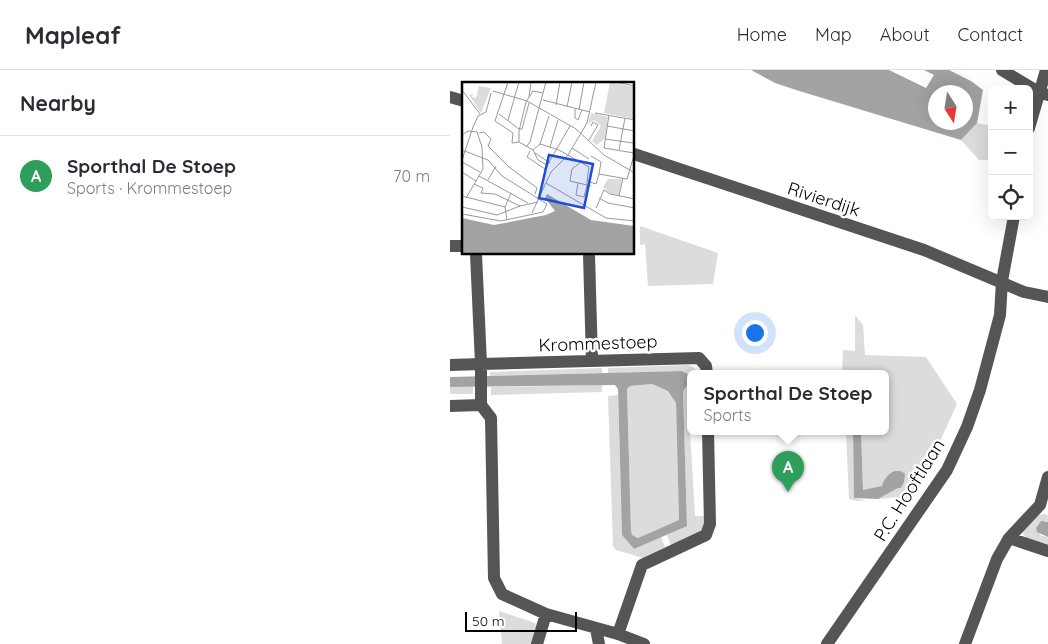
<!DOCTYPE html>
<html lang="en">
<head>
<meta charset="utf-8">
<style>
  :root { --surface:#fff; --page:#f2f2f3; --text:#2b2b33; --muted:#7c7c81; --line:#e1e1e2; --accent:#d93025 }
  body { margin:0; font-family:Quicksand,sans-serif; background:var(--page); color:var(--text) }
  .controls { position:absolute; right:15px; top:15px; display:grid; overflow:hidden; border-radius:8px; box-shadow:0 5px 20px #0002 }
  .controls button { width:45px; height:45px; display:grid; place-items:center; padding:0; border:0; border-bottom:1px solid var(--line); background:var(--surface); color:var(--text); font:25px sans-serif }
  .compass { position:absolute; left:478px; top:15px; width:45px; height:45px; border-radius:50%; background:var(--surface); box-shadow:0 5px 20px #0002; rotate:168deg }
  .scale { position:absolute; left:15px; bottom:12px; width:112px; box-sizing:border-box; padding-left:5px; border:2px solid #000; border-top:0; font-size:14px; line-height:18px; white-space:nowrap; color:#000; -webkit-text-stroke:4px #fff; paint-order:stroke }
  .you { position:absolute; left:304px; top:262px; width:18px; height:18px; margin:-12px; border:4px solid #fff; border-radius:50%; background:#1a73e8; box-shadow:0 0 0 8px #1a73e833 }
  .badge { display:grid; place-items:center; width:32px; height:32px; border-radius:50%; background:var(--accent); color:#fff; font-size:16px; font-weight:700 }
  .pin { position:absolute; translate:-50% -41px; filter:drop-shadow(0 1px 2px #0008) }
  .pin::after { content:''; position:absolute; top:26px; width:18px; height:15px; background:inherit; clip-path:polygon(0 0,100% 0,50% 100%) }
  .popup { position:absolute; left:237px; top:300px; width:202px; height:65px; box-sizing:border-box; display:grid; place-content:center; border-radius:8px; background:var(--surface); filter:drop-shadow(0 1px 4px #0005); font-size:16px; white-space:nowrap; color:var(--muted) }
  .popup b { font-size:19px; color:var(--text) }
  .popup::after { content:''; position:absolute; left:50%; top:100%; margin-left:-10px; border:10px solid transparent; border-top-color:var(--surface) }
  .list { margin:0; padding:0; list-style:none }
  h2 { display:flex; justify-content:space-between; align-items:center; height:65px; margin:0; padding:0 20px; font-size:21px }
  h2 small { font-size:16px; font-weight:400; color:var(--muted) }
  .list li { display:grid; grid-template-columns:32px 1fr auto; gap:15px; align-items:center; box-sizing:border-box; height:80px; padding:0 20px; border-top:1px solid var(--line) }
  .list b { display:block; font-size:19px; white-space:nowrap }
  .list p { margin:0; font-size:16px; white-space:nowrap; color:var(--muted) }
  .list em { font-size:16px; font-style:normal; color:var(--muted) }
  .icon { flex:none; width:28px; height:28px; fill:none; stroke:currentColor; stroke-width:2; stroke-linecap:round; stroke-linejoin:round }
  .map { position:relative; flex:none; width:598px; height:574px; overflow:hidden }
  header { display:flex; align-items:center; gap:30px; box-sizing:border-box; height:70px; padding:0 25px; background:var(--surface); border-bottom:1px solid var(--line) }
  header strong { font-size:24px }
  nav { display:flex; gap:28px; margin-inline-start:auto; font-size:18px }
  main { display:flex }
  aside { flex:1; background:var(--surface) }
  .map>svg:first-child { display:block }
  .green { fill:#dcdcdc }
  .water { fill:#a3a3a3; fill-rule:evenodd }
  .pier { fill:#fff }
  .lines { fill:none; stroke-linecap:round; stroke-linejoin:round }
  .minor { stroke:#555; stroke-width:12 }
  .labels { text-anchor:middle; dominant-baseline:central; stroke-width:5; stroke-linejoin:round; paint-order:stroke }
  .street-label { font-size:18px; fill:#000; stroke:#fff }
  .inset-road { fill:none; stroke:#999; stroke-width:1 }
  .view { fill:#1d4ed8; fill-opacity:0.15; stroke:#1d4ed8; stroke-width:2.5 }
  .inset-edge { fill:none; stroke:#000; stroke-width:2.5 }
</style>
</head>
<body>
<header>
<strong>Mapleaf</strong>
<nav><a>Home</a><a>Map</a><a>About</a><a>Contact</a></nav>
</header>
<main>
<aside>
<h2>Nearby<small></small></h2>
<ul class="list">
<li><span class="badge" style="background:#2e9e5b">A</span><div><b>Sporthal De Stoep</b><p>Sports · Krommestoep</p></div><em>70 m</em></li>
</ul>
</aside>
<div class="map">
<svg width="598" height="574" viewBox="0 0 598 574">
  <rect width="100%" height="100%" fill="#fff"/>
  <path class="green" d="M527,53L542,56V90H529L511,70Z
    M190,156L268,183L263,214L198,216L195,174L190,175Z
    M405,245L413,255L415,285L476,287L507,334L478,398L459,426L456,434L447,427L428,429L448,418L449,400C440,401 434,408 432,416L413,421L411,361H436V303H392L393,280L405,281Z
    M238,295L243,297L249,303H240V361L245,446H254V456L251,461L221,475L217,465L237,455L233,321L239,313L232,301L158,303V298Z
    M152,298V303L40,306V302Z
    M202,314L218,321L226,333L229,450L188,468L182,465L181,460L177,319L180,316Z
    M152,315V322L41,325V317Z
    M0,317H23V324H0Z
    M168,325L172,465L184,479L211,467L215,477L193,488L166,480L163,476L158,326Z
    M396,361H403L404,428L415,430L407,431L399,429Z
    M594,444L598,445V452L595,451L590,465L598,467V475L576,468L572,461L586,445Z
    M49,541L85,553L86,557L81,574H52Z"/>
  <path class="water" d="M301,0H499L521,11L533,20L527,53L511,70L346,20L325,13ZM486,22H516V52H486Z
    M232,301L239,305V313L233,321L237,456L184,479L172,465L168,319L165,315L0,317V307ZM202,314L218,321L226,333L229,450L188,468L182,465L181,460L177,319L180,316Z
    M403,361H411L413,420L432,416C434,406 446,395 455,404L454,412L451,418H448L428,429L404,428Z
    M591,451L598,452V467L587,462L586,458Z"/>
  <path class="pier" d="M439,0H474L484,5L476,18Z"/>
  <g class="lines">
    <path class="minor" d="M552,0L590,23L598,25
      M0,27L14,31
      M579,58L596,0
      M184,84L474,180L574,222L598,227
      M0,176H14
      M139,184L142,291
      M0,295L31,294L26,184
      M31,335V294L249,288L256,296L257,303
      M0,336L31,335L41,348L44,508L52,524L96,544L168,564L194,574
      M559,468L598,481
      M146,559L149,574
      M168,564L192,495L256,465L260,454L258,361
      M87,574L96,544
      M377,574L497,400L517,357L530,320L550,245L552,211L564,146
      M515,574L547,489L559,468L590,435L598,407"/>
  </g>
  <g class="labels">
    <g class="street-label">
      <text transform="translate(374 129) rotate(18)">Rivierdijk</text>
      <text transform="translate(148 273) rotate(-2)">Krommestoep</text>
      <text transform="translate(459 420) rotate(-58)">P.C. Hooftlaan</text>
    </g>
  </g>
  <g transform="translate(12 12)">
    <rect width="172" height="172" fill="#fff"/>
    <path d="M148,0L172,5V37L142,31ZM17,4L29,6L19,31L7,13L11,12L10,15L14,16ZM129,31L146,35L143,56L135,63L130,59L139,44L132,38L126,42ZM145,95L160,97L157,113L149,112L140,106L147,109L141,105L146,97H159Z" fill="#dcdcdc"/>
    <path d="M85,112L129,138L172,144V172H0V136L32,143L84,133L93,129L83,116Z" fill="#a3a3a3"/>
    <path class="inset-road" d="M46,0L33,39L51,51L50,61L57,60M153,0L173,4M0,8L18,32M31,9L65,19L114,47L142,73L173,91M67,15L69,0M81,18L128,30M94,23L98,0M105,25L110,0M113,27V36L116,38L120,28M117,28L122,0M133,31L173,38M37,32L57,47M147,33L142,66L172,71M46,38L57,0M145,44L173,49M57,47H60L67,21M17,51L22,50L29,57L26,64L47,85L75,106L73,112M0,53L6,49L15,50L20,65L21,87L4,116M143,57L171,61M127,58L136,43L131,40L129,44M78,62L87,34M64,65L68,60L81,11M88,65L96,38M110,66L127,77M0,68L26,78L40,94L85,122L81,130L39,139L0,132M71,68L78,62L97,68L127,85L125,99L134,102L137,92L165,97L173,70M71,68L57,60V49L64,20L71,9L81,11L84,0M71,68L76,78L85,83M157,68L163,36M68,69L65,75L83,87L108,44M73,71L88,81M129,74L139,80L137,92M0,78L11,45L16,34L24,30L29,11M0,80L18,90M119,80L110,87L108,99L125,103V100M0,90L14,99M17,94L66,121M26,98L34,84M84,101L144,136L173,139M116,101L114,113L122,115L125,103L129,104M12,102L21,106L19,111L33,112L58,124L76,120M0,114L43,125M157,114L161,96M137,116L146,121L173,126M0,125L35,133L58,124M134,126L142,108L148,112L173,117M70,131L89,90L106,73L125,41L134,0M45,138L43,125L49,111"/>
    <path class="view" d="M87,73L131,82L122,126L77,116Z"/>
    <rect width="172" height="172" class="inset-edge"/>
  </g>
</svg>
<div class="controls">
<button>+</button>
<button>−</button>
<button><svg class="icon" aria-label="locate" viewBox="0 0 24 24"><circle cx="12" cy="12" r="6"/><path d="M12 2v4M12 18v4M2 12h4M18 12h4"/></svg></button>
</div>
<svg class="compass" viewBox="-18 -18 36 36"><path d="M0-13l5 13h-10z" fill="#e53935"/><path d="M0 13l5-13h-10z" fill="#7c7c81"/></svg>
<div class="scale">50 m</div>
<div class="you"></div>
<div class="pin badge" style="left:338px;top:422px;background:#2e9e5b">A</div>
<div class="popup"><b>Sporthal De Stoep</b>Sports</div>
</div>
</main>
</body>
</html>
